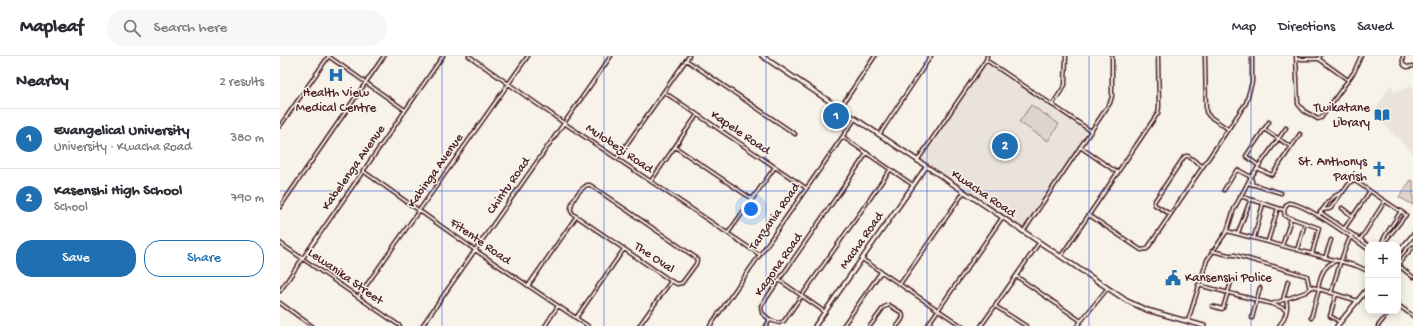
<!DOCTYPE html>
<html lang="en">
<head>
<meta charset="utf-8">
<style>
  :root { --surface:#fff; --page:#f7f7f7; --text:#2b2b33; --muted:#7c7c81; --line:#e1e1e2; --accent:#1f6fb2 }
  body { margin:0; font-family:"Gochi Hand",sans-serif; background:var(--page); color:var(--text) }
  .controls { position:absolute; right:12px; bottom:12px; display:grid; overflow:hidden; border-radius:8px; box-shadow:0 2px 10px #0003 }
  .controls button { width:36px; height:36px; display:grid; place-items:center; padding:0; border:0; border-bottom:1px solid var(--line); background:var(--surface); color:var(--text); font:20px sans-serif }
  .you { position:absolute; left:471px; top:153px; width:14px; height:14px; margin:-10px; border:3px solid #fff; border-radius:50%; background:#1a73e8; box-shadow:0 0 0 6px #1a73e833 }
  .badge { display:grid; place-items:center; width:26px; height:26px; border-radius:50%; background:var(--accent); color:#fff; font-size:13px; font-weight:700 }
  .pin { position:absolute; translate:-50% -50%; border:2px solid #fff; box-shadow:0 1px 4px #0006 }
  .list { margin:0; padding:0; list-style:none }
  h2 { display:flex; justify-content:space-between; align-items:center; height:52px; margin:0; padding:0 16px; font-size:17px }
  h2 small { font-size:13px; font-weight:400; color:var(--muted) }
  .list li { display:grid; grid-template-columns:26px 1fr auto; gap:12px; align-items:center; box-sizing:border-box; height:60px; padding:0 16px; border-top:1px solid var(--line) }
  .list b { display:block; font-size:15px; white-space:nowrap }
  .list p { margin:0; font-size:13px; white-space:nowrap; color:var(--muted) }
  .list em { font-size:13px; font-style:normal; color:var(--muted) }
  .actions { display:flex; gap:8px; padding:12px 16px }
  .actions a { flex:1; padding:9px 0; border:1px solid var(--accent); border-radius:16px; text-align:center; font-size:14px; color:var(--accent) }
  .actions .main { background:var(--accent); color:#fff }
  .icon { flex:none; width:22px; height:22px; fill:none; stroke:currentColor; stroke-width:2; stroke-linecap:round; stroke-linejoin:round }
  .map { position:relative; flex:none; width:1133px; height:270px; overflow:hidden }
  header { display:flex; align-items:center; gap:24px; box-sizing:border-box; height:56px; padding:0 20px; background:var(--surface); border-bottom:1px solid var(--line) }
  header strong { font-size:19px }
  nav { display:flex; gap:22px; margin-inline-start:auto; font-size:14px }
  .search { width:280px; height:36px; background:var(--page); display:flex; align-items:center; gap:10px; box-sizing:border-box; padding:0 14px; border-radius:22px; color:var(--muted); font-size:15px }
  main { display:flex }
  aside { flex:1; background:var(--surface) }
  .map>svg:first-child { display:block }
  .built { fill:#eae3da }
  .green { fill:#ded4cc; stroke:#947a7c }
  .lines { fill:none; stroke-linecap:round; stroke-linejoin:round }
  .minor-casing { stroke:#4a1f2b; stroke-width:5 }
  .secondary-casing { stroke:#4a1f2b; stroke-width:6 }
  .minor { stroke:#f7f3e8; stroke-width:2 }
  .secondary { stroke:#f7f3e8; stroke-width:3 }
  .grid { fill:none; stroke:#1d4ed8; stroke-width:1; stroke-opacity:0.55 }
  .labels { text-anchor:middle; dominant-baseline:central; stroke-width:3; stroke-linejoin:round; paint-order:stroke }
  .poi-label { font-size:13px; fill:#4a1f2b; stroke:#f7f3e8; text-anchor:end }
  .street-label { font-size:13px; fill:#4a1f2b; stroke:#f7f3e8 }
</style>
</head>
<body>
<header>
<strong>Mapleaf</strong>
<div class="search"><svg class="icon" aria-label="search" viewBox="0 0 24 24"><circle cx="10" cy="10" r="6"/><path d="M15 15l6 6"/></svg>Search here</div>
<nav><a>Map</a><a>Directions</a><a>Saved</a></nav>
</header>
<main>
<aside>
<h2>Nearby<small>2 results</small></h2>
<ul class="list">
<li><span class="badge">1</span><div><b>Evangelical University</b><p>University · Kwacha Road</p></div><em>380 m</em></li>
<li><span class="badge">2</span><div><b>Kasenshi High School</b><p>School</p></div><em>790 m</em></li>
</ul>
<div class="actions"><a class="main">Save</a><a>Share</a></div>
</aside>
<div class="map">
<svg width="1133" height="270" viewBox="0 0 1133 270">
  <rect width="100%" height="100%" fill="#f7f3e8"/>
  <filter id="ink" filterUnits="userSpaceOnUse"><feTurbulence type="fractalNoise" baseFrequency=".025" numOctaves="2"/><feDisplacementMap in="SourceGraphic" scale="8" xChannelSelector="R" yChannelSelector="G"/><feConvolveMatrix kernelMatrix="1 2 1 2 8 2 1 2 1" color-interpolation-filters="sRGB"/></filter>
  <g filter="url(#ink)">
    <path class="built" d="M707,8L806,75L807,78L744,172L742,173L643,105L642,102Z
      M1111,28L1114,36L1133,30V97L1093,58Z"/>
    <path class="green" d="M751,49L779,68L768,85L739,66Z
      M1131,124L1133,125V149L1119,141Z"/>
    <g class="lines">
      <defs>
        <path id="minor" d="M48,0L125,54
          M189,0L284,67L480,199
          M925,0L926,56L929,60L948,73
          M1016,0L1018,48L1024,55L1038,63L1041,62L1074,16L1081,0
          M1040,0L1039,3L1068,24
          M1123,0C1122,5 1122,9 1127,11L1133,10
          M1016,3H1039
          M406,4L515,78
          M706,4L811,75
          M384,36L526,132
          M772,49L785,29L786,0
          M560,52L595,0
          M0,70L48,1
          M984,73L1011,91
          M599,79L651,0
          M563,81L633,129
          M395,91L472,143
          M800,91L838,117
          M587,97L481,250L482,257L490,264L499,267L504,265L610,114
          M337,102L409,0
          M637,105L706,4L707,0
          M979,110L966,100L989,66
          M978,113L992,119L1020,78
          M83,115L195,194L308,270
          M371,125L417,59
          M968,127L1001,137
          M307,129H310L415,201L417,204L416,208L402,227L397,228L391,225L293,158L291,155C290,146 299,134 307,129Z
          M944,134L956,115L958,114L971,121L973,129
          M960,140L1004,154
          M0,151L104,0
          M1062,152L1072,160
          M1042,154L1049,153L1051,152L1062,136
          M1040,156L1088,189
          M890,158L875,149L874,146L904,101L906,100H908L922,110
          M809,159L861,194L867,193L966,47L972,26V0
          M1038,160L1048,146L1055,140L1063,136L1071,125H1075L1126,159L1102,189
          M1064,173L1090,135
          M947,175L1077,210L1088,215
          M743,176L830,47L832,40V0
          M448,177L495,111
          M958,177L970,145
          M974,182L983,148
          M1080,184L1105,145
          M988,185L998,152
          M0,187L120,270
          M1101,189L1105,180L1121,155
          M1002,190L1011,163
          M1017,194L1025,167
          M932,195L949,199H955L1027,220L1029,230L1078,245
          M1032,198L1039,172L1005,160C1003,156 1005,150 1008,147C1022,145 1074,183 1088,193
          M781,200L878,57L879,51L878,0
          M1045,202L1051,184
          M582,203L682,270
          M1118,208L1133,191
          M1118,209L1133,221
          M736,220L801,265
          M499,224L545,256
          M620,228L684,136
          M918,229L992,248L1026,236L1032,231
          M248,230L296,161
          M1038,233C1040,221 1043,209 1056,205
          M0,235L163,0
          M1051,237C1057,217 1062,197 1072,178
          M1056,238L1050,260L1060,266
          M78,241L248,0
          M1003,244L1008,225
          M0,247L32,270
          M992,248L1003,252L1006,255
          M1118,249L1133,260
          M715,250L746,270
          M932,250L942,253L943,252L952,223
          M296,262L344,193
          M972,262L980,232
          M1031,262L1039,233
          M908,265L927,204L947,175L954,153L971,121L1006,72
          M142,270L331,0
          M265,270L278,250
          M359,270L391,225
          M430,270L575,63
          M486,270L490,264
          M563,270L601,216
          M590,270L604,251L609,249L622,257C625,262 620,266 617,270
          M647,270L722,162
          M701,270L759,187
          M797,270L827,233
          M999,270C1005,263 1009,252 1006,244
          M1098,270L1110,255"/>
        <path id="secondary" d="M482,0L847,245L867,254L924,270
          M1118,197L1133,179
          M535,270L646,111
          M1057,270L1088,232"/>
      </defs>
      <use href="#minor" class="minor-casing"/>
      <use href="#secondary" class="secondary-casing"/>
      <use href="#minor" class="minor"/>
      <use href="#secondary" class="secondary"/>
    </g>
  </g>
  <path class="grid" d="M162,0V270M324,0V270M486,0V270M647,0V270M809,0V270M971,0V270M0,135H1133"/>
  <defs>
    <symbol id="hospital-bare" viewBox="-9 -9 18 18"><path d="M-5-5h3v3.5h4V-5h3V5h-3V1.5h-4V5h-3Z" fill="#1f6fb2" stroke="#f7f3e8" stroke-width="2.5" paint-order="stroke"/></symbol>
    <symbol id="library-bare" viewBox="-9 -9 18 18"><path d="M-6-4Q-3-5.5-.7-3.5V5Q-3 3-6 4ZM6-4Q3-5.5 .7-3.5V5Q3 3 6 4Z" fill="#1f6fb2" stroke="#f7f3e8" stroke-width="2.5" paint-order="stroke"/></symbol>
    <symbol id="church-bare" viewBox="-9 -9 18 18"><path d="M-1.2-6h2.4v3.5h3.3v2.4h-3.3V6h-2.4V-.1h-3.3v-2.4h3.3Z" fill="#1f6fb2" stroke="#f7f3e8" stroke-width="2.5" paint-order="stroke"/></symbol>
    <symbol id="civic-bare" viewBox="-9 -9 18 18"><path d="M-.6-6.5H3V-4.5H.6V-3L4-1V1h2V6H-6V1h2V-1L-.6-3ZM-1.2 2.5V6h2.4V2.5Z" fill="#1f6fb2" stroke="#f7f3e8" stroke-width="2.5" paint-order="stroke"/></symbol>
  </defs>
  <g fill-rule="evenodd">
    <use href="#hospital-bare" x="45" y="8" width="22" height="22"/>
    <use href="#library-bare" x="1091" y="48" width="22" height="22"/>
    <use href="#church-bare" x="1088" y="102" width="22" height="22"/>
    <use href="#civic-bare" x="882" y="211" width="22" height="22"/>
  </g>
  <g class="labels">
    <g class="poi-label">
      <text x="56" y="37" text-anchor="middle">Health View<tspan x="56" dy="15">Medical Centre</tspan></text>
      <text x="1090" y="52">Twikatane<tspan x="1090" dy="15">Library</tspan></text>
      <text x="1087" y="106">St. Anthonys<tspan x="1087" dy="15">Parish</tspan></text>
      <text x="905" y="222" text-anchor="start">Kansenshi Police</text>
    </g>
    <g class="street-label">
      <text transform="translate(460 77) rotate(34)">Kapele Road</text>
      <text transform="translate(339 93) rotate(34)">Mulobezi Road</text>
      <text transform="translate(74 112) rotate(-55)">Kabelenga Avenue</text>
      <text transform="translate(156 115) rotate(-55)">Kabinga Avenue</text>
      <text transform="translate(229 130) rotate(-55)">Chintu Road</text>
      <text transform="translate(703 138) rotate(34)">Kwacha Road</text>
      <text transform="translate(495 161) rotate(-55)">Tanzania Road</text>
      <text transform="translate(582 185) rotate(-55)">Macha Road</text>
      <text transform="translate(200 186) rotate(35)">Fitente Road</text>
      <text transform="translate(374 202) rotate(34)">The Oval</text>
      <text transform="translate(499 209) rotate(-55)">Kagona Road</text>
      <text transform="translate(65 221) rotate(35)">Lewanika Street</text>
    </g>
  </g>
</svg>
<div class="controls">
<button>+</button>
<button>−</button>
</div>
<div class="you"></div>
<div class="pin badge" style="left:556px;top:60px">1</div>
<div class="pin badge" style="left:725px;top:90px">2</div>
</div>
</main>
</body>
</html>
